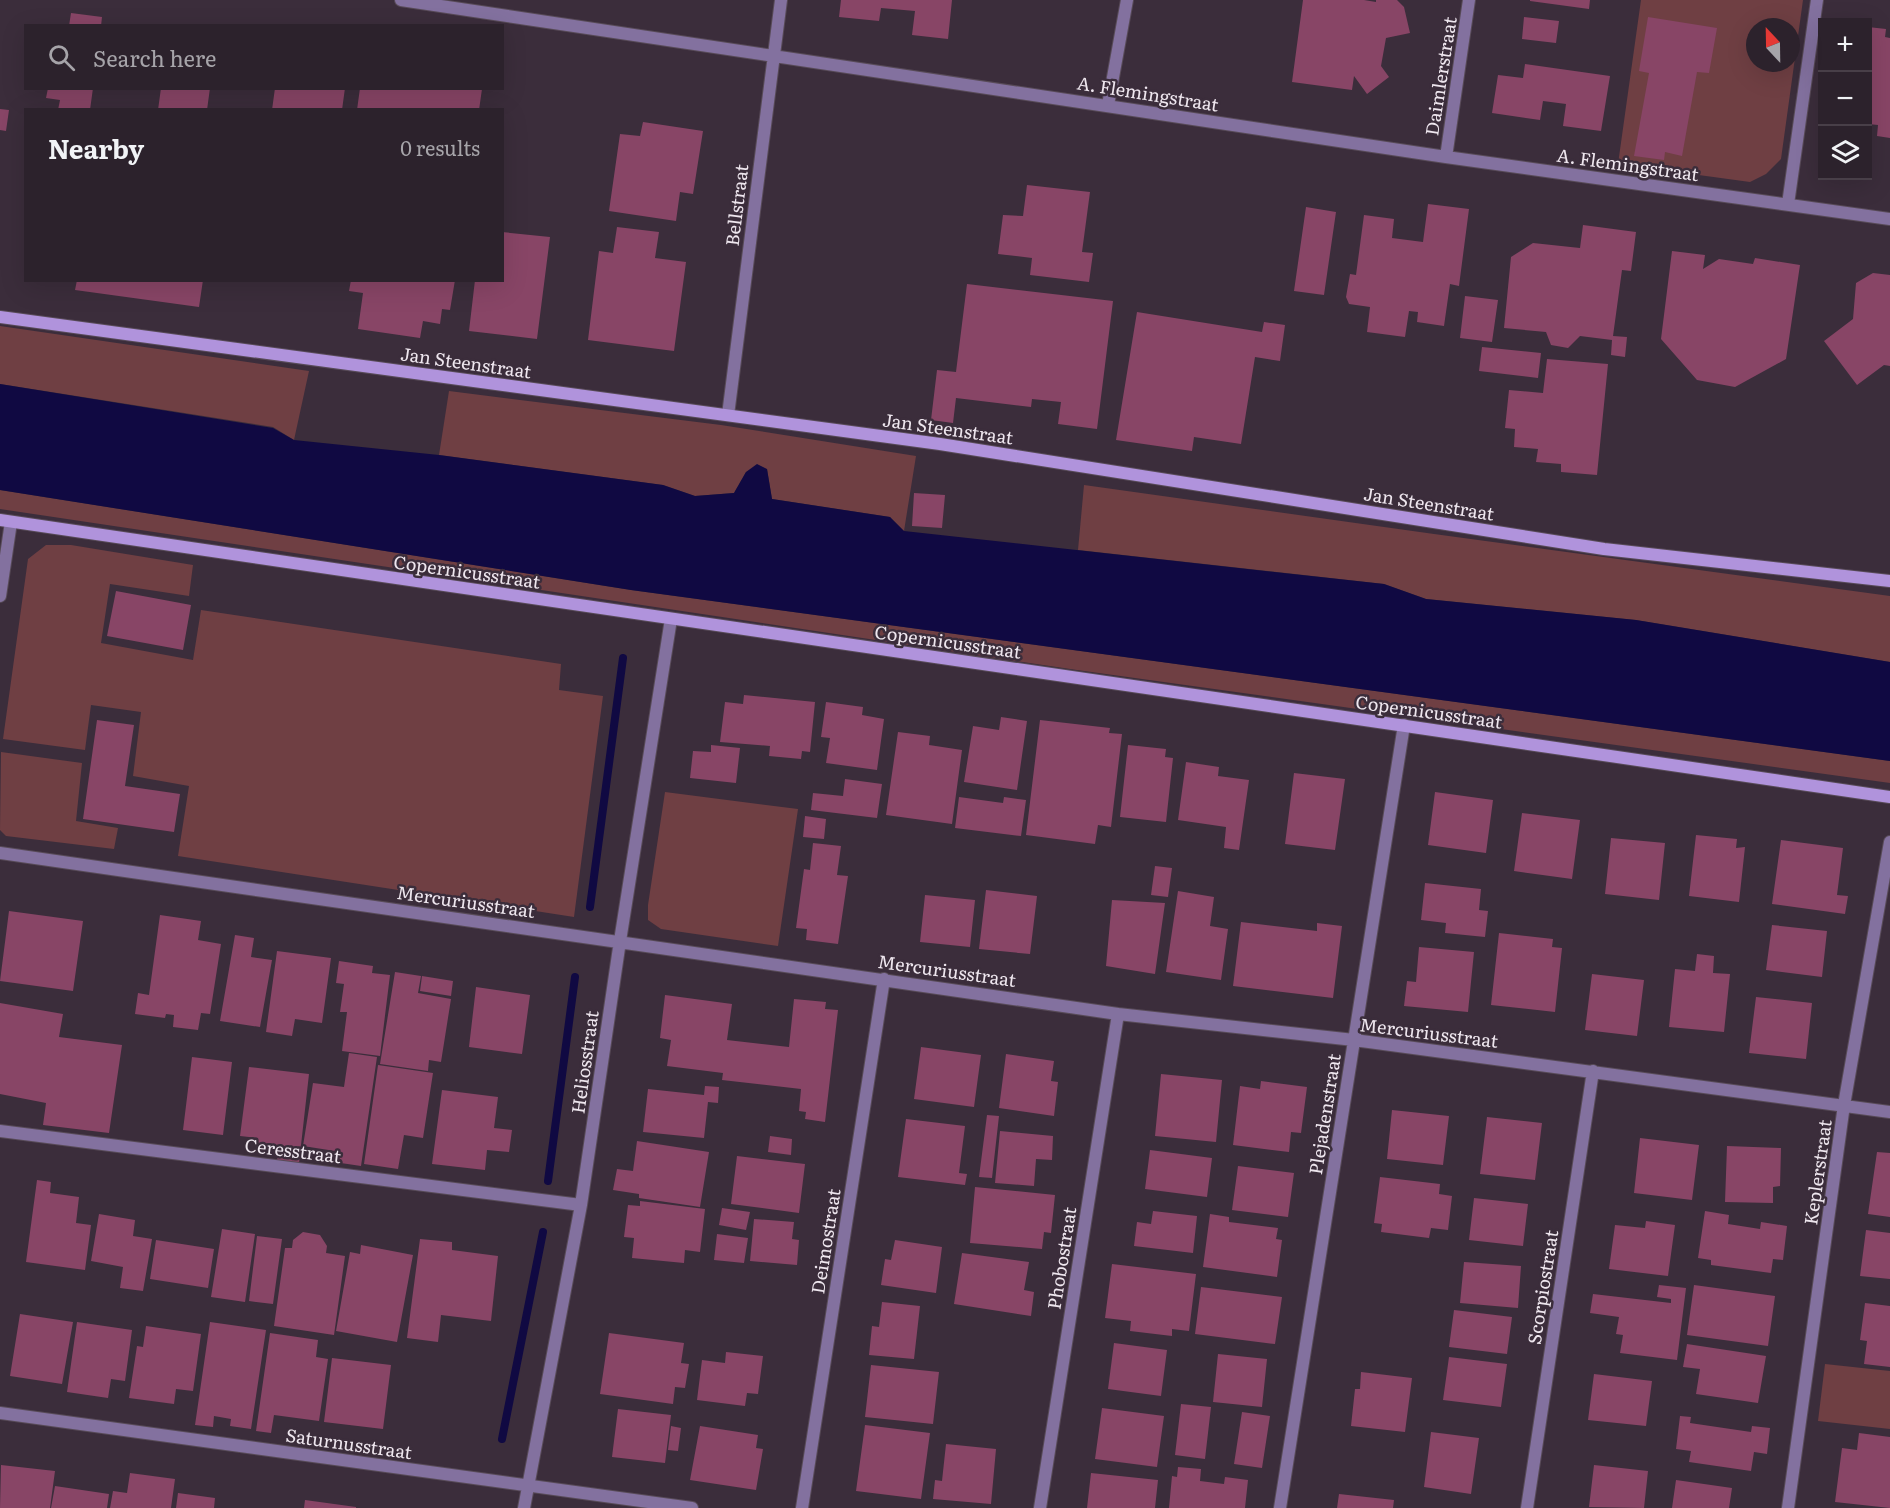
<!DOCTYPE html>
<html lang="en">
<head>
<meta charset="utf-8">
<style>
  :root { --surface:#2c222c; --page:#382f38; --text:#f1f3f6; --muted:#a6a4a9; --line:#483f48 }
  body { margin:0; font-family:Literata,serif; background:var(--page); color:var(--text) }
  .controls { position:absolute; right:18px; top:18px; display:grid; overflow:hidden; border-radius:0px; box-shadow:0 6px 24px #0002 }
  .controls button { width:54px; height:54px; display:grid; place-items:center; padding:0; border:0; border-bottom:2px solid var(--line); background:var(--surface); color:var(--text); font:30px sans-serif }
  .compass { position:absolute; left:1746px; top:18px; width:54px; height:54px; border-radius:50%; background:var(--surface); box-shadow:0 6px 24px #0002; rotate:338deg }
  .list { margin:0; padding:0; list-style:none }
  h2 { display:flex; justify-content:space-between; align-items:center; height:78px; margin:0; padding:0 24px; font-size:26px }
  h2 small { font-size:20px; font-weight:400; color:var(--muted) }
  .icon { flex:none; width:33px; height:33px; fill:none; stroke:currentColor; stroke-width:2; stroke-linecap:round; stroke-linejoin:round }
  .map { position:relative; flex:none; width:1890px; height:1508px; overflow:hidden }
  .search { position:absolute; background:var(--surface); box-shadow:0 6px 24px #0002; left:24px; top:24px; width:480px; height:66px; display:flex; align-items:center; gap:15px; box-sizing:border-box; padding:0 21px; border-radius:0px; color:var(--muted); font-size:22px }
  .panel { position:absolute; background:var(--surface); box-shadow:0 6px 24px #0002; left:24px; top:108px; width:480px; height:174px; border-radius:0px }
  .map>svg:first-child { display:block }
  .green { fill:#6f3f43; fill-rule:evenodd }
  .water { fill:#100942 }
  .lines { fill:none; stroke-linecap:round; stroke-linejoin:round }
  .stream { stroke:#100942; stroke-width:8 }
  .building { fill:#884566 }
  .street-casing { stroke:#584b58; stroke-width:14 }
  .secondary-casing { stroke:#584b58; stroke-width:14 }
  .street { stroke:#83719f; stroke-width:12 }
  .secondary { stroke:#b093dc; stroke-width:12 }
  .labels { text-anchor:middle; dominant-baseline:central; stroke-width:5; stroke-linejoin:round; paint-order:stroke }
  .street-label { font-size:18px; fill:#eee6ee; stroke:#3b2d3b }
</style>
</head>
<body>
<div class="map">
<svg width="1890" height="1508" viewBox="0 0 1890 1508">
  <rect width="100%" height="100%" fill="#3b2d3b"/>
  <path class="green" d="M1641,0H1803L1781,159L1766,174L1750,182L1618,164ZM1755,27H1791V63H1755Z
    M0,326L309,371L294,440L273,427L0,384Z
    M449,391L721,425L916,456L904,531L890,517L772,499L767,469L746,472L734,493L695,496L663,485L439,455Z
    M1084,485L1434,534L1890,596V662L1636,620L1426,599L1384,584L1078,550Z
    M0,490L631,590L1890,761V783L1077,670L0,509Z
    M46,545H71L193,565L189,596L110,584L101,643L193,660L201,610L561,664L559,690L603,696L574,917L178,856L189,786L133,776L141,712L91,705L85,750L3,739L28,559Z
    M1,752L82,763L76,821L118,828L114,849L6,836L0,830Z
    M665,792L798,809L778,946L661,929L648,920V905Z
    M1825,1364L1890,1371V1429L1818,1421Z"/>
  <path class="water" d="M0,384L273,428L294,440L439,455L663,485L695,496L734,493L746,472L757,464L767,469L772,499L890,517L904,531L1384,584L1426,599L1636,620L1890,662V761L631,590L0,490Z"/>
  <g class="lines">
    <path class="stream" d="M590,907L623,658
      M548,1181L575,977
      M502,1439L543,1232"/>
  </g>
  <path class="building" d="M841,0H952L948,39L912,35L915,11L881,8L879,21L839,17Z
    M1303,0H1364L1376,2V0H1397L1404,7L1410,33L1386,38L1381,66L1389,77L1367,94L1354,76L1352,90L1292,82Z
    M1530,0H1590L1589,9L1530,1Z
    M71,13L102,17L101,26H69Z
    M1524,17L1559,21L1556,43L1522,39Z
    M1648,17L1717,28L1709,73L1697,72L1682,156L1665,152L1664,160L1634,156L1649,73L1639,71Z
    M1868,27L1886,29L1885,37L1890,38V138L1877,136L1878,125L1868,124Z
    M1525,64L1610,76L1601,131L1563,126L1566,104L1543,101L1540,120L1492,113L1498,75L1523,78Z
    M48,88H93L90,110H58L60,100L46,98Z
    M161,88H210L207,110H158Z
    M275,88H345L342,110H272Z
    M360,88H477L482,89L479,110H357Z
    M0,109L9,110L6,131L0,130Z
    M643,122L703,131L693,194L680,192L676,221L609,211L620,134L640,136Z
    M1027,185L1090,192L1082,252L1093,253L1089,282L1030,275L1032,258L998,254L1003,215L1023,216Z
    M1428,204L1469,209L1459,286L1450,284L1444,326L1417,322L1418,312L1409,311L1405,337L1367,332L1370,307L1349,304L1346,297L1350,274L1356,275L1364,215L1394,219L1392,238L1423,242Z
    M1306,207L1336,212L1324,295L1294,291Z
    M1583,225L1636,232L1631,271L1622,270L1613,336L1627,337L1625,357L1611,355L1612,340L1580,336L1568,348L1551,345L1546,332L1504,328L1511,257L1533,243L1580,248Z
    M617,227L659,232L655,258L686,262L674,351L588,340L599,251L613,253Z
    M502,232L550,237L537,339L469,331L475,280H502Z
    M1672,251L1705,255L1703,269L1719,259L1753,264L1755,258L1800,265L1786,359L1735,387L1697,380L1661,339Z
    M1873,273L1890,275V366L1884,365L1857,385L1824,341L1853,319L1856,283Z
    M77,280H203L199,307L75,290Z
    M351,280H455L450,310L442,309L440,324L423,321L420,338L358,329L363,293L349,291Z
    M967,284L1113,301L1097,429L1058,424L1061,402L1032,399L1031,407L956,398L953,423L931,420L937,370L956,372Z
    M1465,296L1498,300L1492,342L1460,338Z
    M1137,312L1262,332L1264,322L1285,325L1280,361L1255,357L1241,444L1194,437L1192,451L1116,440Z
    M1482,347L1541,353L1538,378L1479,371Z
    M1547,359L1608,364L1597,475L1561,472V464L1536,462L1538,449L1514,447L1515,429L1505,428L1509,390L1543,393Z
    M914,493L945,495L942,528L912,526Z
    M116,591L191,605L183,650L107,636Z
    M744,695L815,702L810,752L802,751L801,759L769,756L770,746L720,742L725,702L743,704Z
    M826,702L863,707L862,715L884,719L877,770L826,763L830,738L821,737Z
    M1001,717L1027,721L1017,790L964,782L973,726L999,730Z
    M97,720L134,725L125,786L180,794L174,832L83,819Z
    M1040,720L1110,728L1109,733L1122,734L1111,827L1098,825L1095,844L1026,835Z
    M898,732L930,736L929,745L962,750L952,824L886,815Z
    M711,745L740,748L736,783L690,778L693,751L711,752Z
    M1128,745L1166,749L1165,757L1173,758L1166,822L1120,817Z
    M1186,762L1219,767L1218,776L1249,780L1239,850L1224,848L1226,827L1178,820Z
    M1294,773L1345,779L1335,850L1285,844Z
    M845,779L882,784L877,818L811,810L813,793L843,796Z
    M1435,792L1493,800L1486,853L1428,845Z
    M959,797L1003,803L1004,797L1026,800L1021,836L955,828Z
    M1522,813L1580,820L1572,879L1514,871Z
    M805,816L826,819L824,839L803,837Z
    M1696,835L1737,839L1736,848L1745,847L1739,902L1689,896Z
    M1611,838L1665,843L1659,900L1605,894Z
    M1781,840L1843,848L1837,895L1848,896L1845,914L1772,904Z
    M813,843L841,846L837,875L848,876L838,944L806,940L807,929L796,928L804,869L810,870Z
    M1155,866L1172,868L1168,897L1151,895Z
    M1425,883L1481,889L1479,910L1488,911L1485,937L1445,933L1446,923L1421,920Z
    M986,890L1037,896L1030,954L979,949Z
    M1178,891L1214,897L1210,926L1228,929L1221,980L1166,972Z
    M925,895L975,900L970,947L920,942Z
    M1112,900L1165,903L1155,974L1106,966Z
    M9,911L83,921L73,991L0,981Z
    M160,915L201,921L198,940L221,944L210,1014L201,1013L198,1030L173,1027L174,1015L166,1014L165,1018L135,1014L138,993L149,995Z
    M1241,922L1317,931V923L1342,926L1333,998L1233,986Z
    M1772,925L1827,931L1822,977L1766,970Z
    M1499,933L1553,939L1552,947L1562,948L1555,1012L1491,1005Z
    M235,935L254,938L251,957L272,960L260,1027L220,1021Z
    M1419,947L1474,952L1468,1012L1404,1006L1407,981L1416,982Z
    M277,951L331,958L322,1023L295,1019L292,1036L266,1032Z
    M1697,954L1714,956L1713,973L1730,974L1724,1032L1669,1027L1675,969L1695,971Z
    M339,961L373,966L372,973L390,975L380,1056L342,1051L347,1012H340L344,984L336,983Z
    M395,972L421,976L418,993L451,999L441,1062L429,1060L428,1071L380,1064Z
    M1592,974L1644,980L1637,1036L1585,1030Z
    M422,976L453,981L451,996L420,991Z
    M476,987L530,995L522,1054L469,1047Z
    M665,995L732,1004L727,1040L789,1047L794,999L826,1002L825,1009L838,1010L825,1122L805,1119L806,1112L799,1111L801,1089L722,1080L723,1073L667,1066L671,1040L660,1038Z
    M1756,997L1812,1003L1806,1059L1749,1053Z
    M0,1003L63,1014L59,1037L122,1045L109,1133L43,1125L46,1103L0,1094Z
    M921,1047L981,1055L974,1107L914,1099Z
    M349,1053L377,1057L361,1166L334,1162L335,1151L303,1146L313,1083L344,1087Z
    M1006,1054L1054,1061L1051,1081L1058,1082L1054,1116L999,1108Z
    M192,1057L232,1062L223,1135L183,1130Z
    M378,1065L433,1073L423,1138L404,1135L398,1169L364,1164Z
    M249,1067L309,1074L299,1163L277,1160L279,1149L257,1146L258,1138L240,1136Z
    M1161,1074L1222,1080L1216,1142L1155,1136Z
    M1261,1081L1307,1087L1301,1133L1291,1132L1289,1152L1233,1145L1240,1086L1260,1089Z
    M705,1086L719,1087L718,1103L708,1102L704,1138L643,1132L648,1089L704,1095Z
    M442,1090L498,1097L494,1128L512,1130L509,1152L487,1150L485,1170L432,1164Z
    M1392,1110L1449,1116L1443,1165L1387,1159Z
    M987,1115L999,1116L992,1178L979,1177Z
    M1487,1117L1542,1123L1535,1180L1480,1174Z
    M906,1119L965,1126L959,1173L967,1174L965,1185L898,1177Z
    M1000,1131L1053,1136L1052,1160L1036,1159L1034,1186L995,1183Z
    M770,1136L792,1139L791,1155L768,1152Z
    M1640,1138L1699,1145L1692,1200L1634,1193Z
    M637,1141L709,1152L700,1207L639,1198V1194L613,1190L617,1169L633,1171Z
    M1727,1146L1781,1148L1780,1186L1773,1187V1203L1725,1202Z
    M1150,1150L1212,1158L1207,1197L1145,1189Z
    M1877,1152L1890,1153V1217L1868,1214Z
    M737,1156L805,1164L799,1213L731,1204Z
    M1238,1166L1294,1173L1288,1217L1232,1210Z
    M1380,1177L1440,1184L1439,1194L1452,1196L1448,1230L1431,1228L1429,1238L1381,1232L1382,1224L1374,1223Z
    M37,1180L51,1182L50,1193L79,1197L76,1223L91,1225L85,1270L26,1262Z
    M975,1187L1055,1195L1051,1233L1044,1232L1042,1249L970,1243Z
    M1474,1198L1528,1204L1523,1246L1469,1240Z
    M640,1201L705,1209L700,1252L685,1250L684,1263L632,1258L634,1238L624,1237L628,1205L640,1206Z
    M722,1208L750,1212L746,1230L719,1225Z
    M1153,1211L1197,1216L1193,1253L1134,1246L1137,1222L1151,1224Z
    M1705,1211L1729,1215L1728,1224L1760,1229L1761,1222L1787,1226L1783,1260L1773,1259L1771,1273L1711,1265V1260L1698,1258Z
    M99,1214L135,1220L133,1236L152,1239L143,1291L120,1288L123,1267L91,1261Z
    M1210,1214L1229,1217V1222L1278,1228L1276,1239L1282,1240L1277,1277L1203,1267Z
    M754,1219L794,1222L792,1239L799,1240L797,1265L750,1261Z
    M1646,1221L1675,1225L1668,1276L1609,1269L1615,1225L1645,1228Z
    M222,1229L255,1234L245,1302L211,1297Z
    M1866,1230L1890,1233V1279L1860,1276Z
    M303,1232L320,1235L327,1246L326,1253L345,1256L334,1335L274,1326L285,1248H292L293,1240Z
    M717,1234L748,1238L744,1263L714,1260Z
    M257,1236L282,1239L273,1304L249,1301Z
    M420,1239L452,1242V1250L498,1256L491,1321L441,1315L438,1342L407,1338Z
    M156,1240L214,1249L208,1288L150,1279Z
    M895,1240L942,1247L936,1293L881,1285L885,1259L891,1260Z
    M361,1245L413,1255L397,1342L336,1331L350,1252L360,1254Z
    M962,1253L1029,1262L1024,1290L1034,1292L1031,1316L954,1304Z
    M1464,1262L1521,1266L1518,1308L1460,1303Z
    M1112,1264L1196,1274L1189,1331L1172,1329V1336L1130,1331L1131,1321L1105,1318Z
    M1659,1285L1686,1288L1677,1360L1620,1353L1623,1335L1616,1334L1619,1317L1590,1313L1593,1294L1671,1303V1299L1657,1297Z
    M1694,1285L1775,1296L1768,1346L1687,1335Z
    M1201,1287L1282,1297L1275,1344L1195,1334Z
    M882,1302L920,1306L914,1359L869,1355L872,1326L879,1327Z
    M1865,1303L1890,1306V1367L1864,1364L1867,1341L1860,1340Z
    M1454,1310L1512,1317L1507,1354L1449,1347Z
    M20,1314L73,1322L62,1384L10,1376Z
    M77,1322L132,1330L125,1381L111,1379L108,1398L67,1392Z
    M210,1322L266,1330L251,1429L230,1426L231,1419L214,1416L213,1427L195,1425Z
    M146,1326L201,1334L193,1391L176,1389L174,1404L129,1398L137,1346L143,1347Z
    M270,1333L318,1340L316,1357L328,1359L319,1421L274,1415L271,1433L256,1431Z
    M609,1333L684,1343L681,1363L689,1364L685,1388L675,1387L673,1404L600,1394Z
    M1114,1343L1167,1350L1161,1396L1108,1389Z
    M1687,1344L1766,1356L1758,1403L1696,1394L1700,1369L1683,1367Z
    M726,1352L763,1356L758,1394L747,1393L745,1406L697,1400L702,1360L725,1363Z
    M1218,1354L1267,1359L1262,1407L1213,1402Z
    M1449,1357L1507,1364L1501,1407L1443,1400Z
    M332,1358L391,1365L383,1429L324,1422Z
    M871,1365L939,1372L933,1424L865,1417Z
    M1361,1372L1412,1378L1405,1432L1351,1426L1355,1389H1360Z
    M1594,1374L1652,1381L1646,1426L1588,1420Z
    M1181,1404L1211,1407L1205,1459L1175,1455Z
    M1102,1408L1164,1416L1157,1467L1095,1459Z
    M618,1409L671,1415L665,1463L612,1457Z
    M1242,1412L1270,1416L1262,1468L1234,1464Z
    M1680,1416L1691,1417L1690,1423L1751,1432L1752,1426L1770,1428L1767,1454L1754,1452L1751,1471L1689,1462L1691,1451L1676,1449Z
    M865,1425L930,1433L921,1499L856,1491Z
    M671,1426L681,1428L678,1451L668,1450Z
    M700,1426L758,1435L756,1448L763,1449L756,1490L690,1480Z
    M1431,1432L1479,1438L1471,1494L1424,1487Z
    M1859,1433L1890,1437V1508L1835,1502L1842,1448L1857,1450Z
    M946,1444L996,1449L991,1504L933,1499L935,1480L942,1481Z
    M1,1465L55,1471L50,1508H0Z
    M1594,1465L1648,1471L1644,1508L1589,1507Z
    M1178,1467L1201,1469L1200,1481L1224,1484L1225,1477L1248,1480L1245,1508H1169L1172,1476L1177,1477Z
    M130,1473L175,1479L171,1508H110L113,1491L127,1493Z
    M1091,1473L1158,1480L1155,1508H1087Z
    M1676,1480L1732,1488L1729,1508H1672Z
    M55,1486L109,1494L107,1508H51Z
    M178,1493L215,1498L214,1508H176Z
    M1339,1494L1394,1500L1393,1508H1337Z
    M305,1500L356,1507V1508H304Z"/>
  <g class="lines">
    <defs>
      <path id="street" d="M401,0L1446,157L1890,219
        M1108,105L1127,0
        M1446,157L1469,0
        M1788,204L1817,0
        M728,415L781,0
        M0,596L11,522
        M0,853L1118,1014L1354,1040L1890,1112
        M0,1131L581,1205
        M0,1413L692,1508
        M524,1508L581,1205L620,941L671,619
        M802,1508L884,979
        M1040,1508L1118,1014
        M1280,1508L1404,725
        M1527,1508L1593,1071
        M1788,1508L1844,1105L1890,842"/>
      <path id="secondary" d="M0,317L940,444L1604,549L1890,581
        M0,520L1890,797"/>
    </defs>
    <use href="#street" class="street-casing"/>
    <use href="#secondary" class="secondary-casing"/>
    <use href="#street" class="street"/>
    <use href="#secondary" class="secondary"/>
  </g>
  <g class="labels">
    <g class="street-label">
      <text transform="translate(1440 76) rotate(-81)">Daimlerstraat</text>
      <text transform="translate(1148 93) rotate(9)">A. Flemingstraat</text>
      <text transform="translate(1628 164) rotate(8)">A. Flemingstraat</text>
      <text transform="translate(736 205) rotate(-83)">Bellstraat</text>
      <text transform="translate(466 362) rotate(8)">Jan Steenstraat</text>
      <text transform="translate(948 428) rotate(8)">Jan Steenstraat</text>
      <text transform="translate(1429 503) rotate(9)">Jan Steenstraat</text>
      <text transform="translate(467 571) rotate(8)">Copernicusstraat</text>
      <text transform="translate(948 641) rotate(8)">Copernicusstraat</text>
      <text transform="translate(1429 711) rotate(8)">Copernicusstraat</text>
      <text transform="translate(466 901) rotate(8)">Mercuriusstraat</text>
      <text transform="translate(947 970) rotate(8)">Mercuriusstraat</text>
      <text transform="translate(1429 1032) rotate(7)">Mercuriusstraat</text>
      <text transform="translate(584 1062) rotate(-82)">Heliosstraat</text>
      <text transform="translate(1324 1114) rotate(-81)">Plejadenstraat</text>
      <text transform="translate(293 1150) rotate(7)">Ceresstraat</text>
      <text transform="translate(1817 1172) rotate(-82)">Keplerstraat</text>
      <text transform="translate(825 1241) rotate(-81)">Deimostraat</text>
      <text transform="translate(1061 1258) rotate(-81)">Phobostraat</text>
      <text transform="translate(1542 1287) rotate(-81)">Scorpiostraat</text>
      <text transform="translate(349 1443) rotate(8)">Saturnusstraat</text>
    </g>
  </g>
</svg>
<div class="controls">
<button>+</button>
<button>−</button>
<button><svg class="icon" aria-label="layers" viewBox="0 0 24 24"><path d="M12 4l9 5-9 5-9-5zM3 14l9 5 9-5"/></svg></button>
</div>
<svg class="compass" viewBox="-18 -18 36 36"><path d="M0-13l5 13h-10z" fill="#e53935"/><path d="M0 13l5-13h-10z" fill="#a6a4a9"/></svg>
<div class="search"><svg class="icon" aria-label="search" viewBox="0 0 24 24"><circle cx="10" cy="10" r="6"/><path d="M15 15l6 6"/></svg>Search here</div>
<section class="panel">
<h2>Nearby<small>0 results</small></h2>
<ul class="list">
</ul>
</section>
</div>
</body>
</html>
